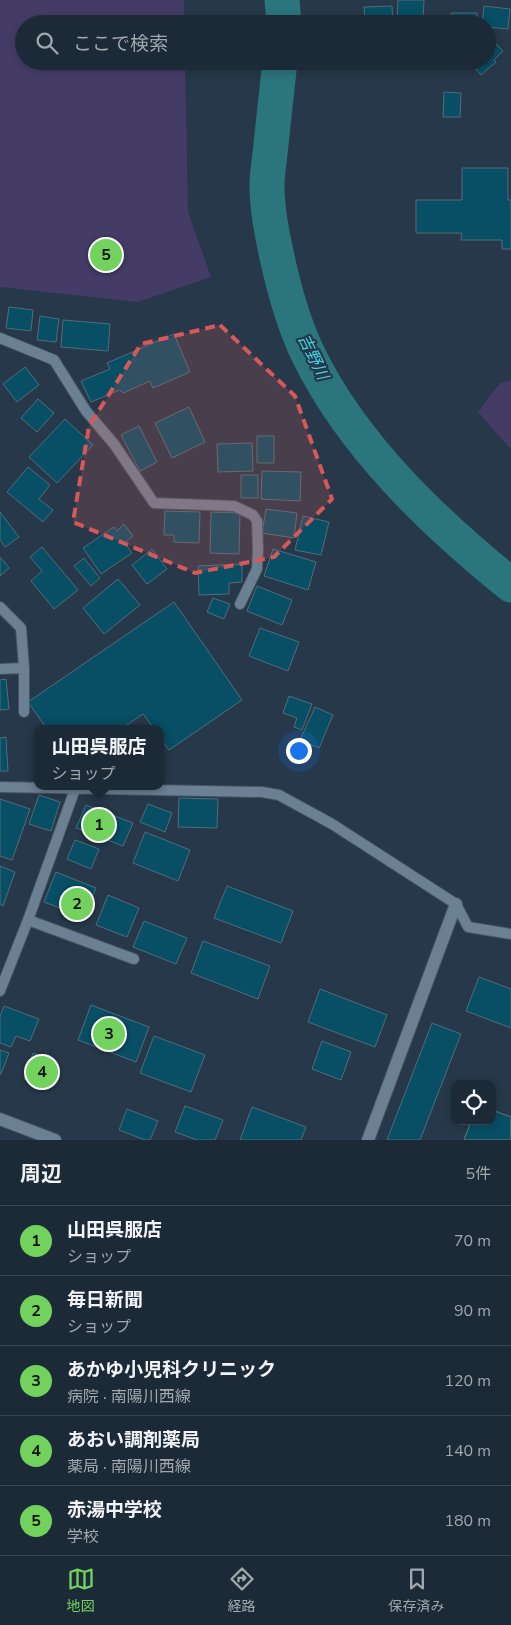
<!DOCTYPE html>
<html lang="ja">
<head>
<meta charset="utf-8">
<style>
  :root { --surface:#1c2a37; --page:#25323f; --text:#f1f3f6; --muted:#a0a7ad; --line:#3a4652; --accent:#72d25d }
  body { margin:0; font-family:"Nunito Sans","Noto Sans JP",sans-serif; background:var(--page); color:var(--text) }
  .controls { position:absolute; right:15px; bottom:15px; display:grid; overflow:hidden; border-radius:10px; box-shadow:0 2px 8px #0003 }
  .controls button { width:45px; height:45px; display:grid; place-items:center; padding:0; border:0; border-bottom:1px solid var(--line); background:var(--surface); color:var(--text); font:25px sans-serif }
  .you { position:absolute; left:298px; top:750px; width:18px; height:18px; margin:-12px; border:4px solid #fff; border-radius:50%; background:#1a73e8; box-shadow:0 0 0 8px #1a73e833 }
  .badge { display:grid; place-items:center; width:32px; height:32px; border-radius:50%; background:var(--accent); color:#111; font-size:16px; font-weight:700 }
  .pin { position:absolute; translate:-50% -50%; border:2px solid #fff; box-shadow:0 1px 5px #0006 }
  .popup { position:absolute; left:34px; top:725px; width:130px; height:65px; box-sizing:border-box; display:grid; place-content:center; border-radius:10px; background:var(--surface); filter:drop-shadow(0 1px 4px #0005); font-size:16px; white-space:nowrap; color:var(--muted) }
  .popup b { font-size:19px; color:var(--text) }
  .popup::after { content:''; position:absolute; left:50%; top:100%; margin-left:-10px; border:10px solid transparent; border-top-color:var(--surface) }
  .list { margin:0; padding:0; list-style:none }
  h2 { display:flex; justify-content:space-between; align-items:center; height:65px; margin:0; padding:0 20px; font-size:21px }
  h2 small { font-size:16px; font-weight:400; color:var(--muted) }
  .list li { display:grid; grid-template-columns:32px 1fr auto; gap:15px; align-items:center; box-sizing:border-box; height:70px; padding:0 20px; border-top:1px solid var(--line) }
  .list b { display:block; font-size:19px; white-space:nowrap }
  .list p { margin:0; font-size:16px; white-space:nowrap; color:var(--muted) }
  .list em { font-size:16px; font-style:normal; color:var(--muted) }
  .icon { flex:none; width:28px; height:28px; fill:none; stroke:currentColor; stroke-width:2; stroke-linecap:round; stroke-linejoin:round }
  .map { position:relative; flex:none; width:511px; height:1140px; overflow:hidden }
  .search { position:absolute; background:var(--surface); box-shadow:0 2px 8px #0003; left:15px; right:15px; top:15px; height:55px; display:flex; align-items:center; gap:12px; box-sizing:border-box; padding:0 18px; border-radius:28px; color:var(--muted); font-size:19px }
  .sheet { height:415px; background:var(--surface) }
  nav { display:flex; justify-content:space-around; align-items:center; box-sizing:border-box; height:70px; border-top:1px solid var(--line); background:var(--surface); font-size:14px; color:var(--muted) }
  nav a { display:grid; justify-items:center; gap:2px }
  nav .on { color:var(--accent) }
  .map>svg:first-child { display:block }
  .green { fill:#443c67 }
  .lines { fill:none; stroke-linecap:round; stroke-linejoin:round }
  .river { stroke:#2b757c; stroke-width:35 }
  .building { fill:#084e64; stroke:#516d79 }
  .lane-casing { stroke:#445362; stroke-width:12 }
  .street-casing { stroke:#445362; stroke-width:14 }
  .secondary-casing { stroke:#445362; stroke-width:14 }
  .lane { stroke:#6c8093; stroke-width:10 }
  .street { stroke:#6c8093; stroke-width:12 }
  .secondary { stroke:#6c8093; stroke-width:12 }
  .marked { fill:#d8585a; fill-opacity:0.2; stroke:#d8585a; stroke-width:4; stroke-dasharray:10 6; stroke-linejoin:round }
  .labels { text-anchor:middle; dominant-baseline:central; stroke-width:4.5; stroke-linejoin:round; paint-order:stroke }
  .water-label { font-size:16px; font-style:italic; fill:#43d4e3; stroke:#263849 }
</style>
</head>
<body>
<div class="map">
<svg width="511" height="1140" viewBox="0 0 511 1140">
  <rect width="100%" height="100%" fill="#263849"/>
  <path class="green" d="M0,0H184V24H24V61H185L188,212L211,277L138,302L0,287Z
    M511,381V449L478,412L500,383Z"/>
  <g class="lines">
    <path class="river" d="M282,0L284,24
      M280,61C277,89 274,116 271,144C270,158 267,172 267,185C267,210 272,233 277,257C284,289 293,323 308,354C353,446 432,521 511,585"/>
  </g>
  <path class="building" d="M398,0H424L423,21L397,20Z
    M392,6L393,24H365L364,7Z
    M484,6L510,9L508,29L487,27V24H482Z
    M451,13H477V24H451Z
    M487,35L503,51L494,60L496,62L481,75L469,61H487Z
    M372,61H400V64H372Z
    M444,92L461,93L460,117H443Z
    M462,168H508V200H511V249H502V240H461L462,233H416V200H462Z
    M9,307L33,310L31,331L6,328Z
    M40,316L59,319L56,342L37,340Z
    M63,320L110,324L108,351L61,347Z
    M174,334L190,372L153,388L150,381L123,393L120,390L91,402L81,381L110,369L107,363Z
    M25,367L39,385L17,402L3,384Z
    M38,399L54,413L37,432L21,418Z
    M189,407L205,442L172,458L155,423Z
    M65,419L93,445L57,483L29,457Z
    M139,426L157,462L140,471L121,435Z
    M257,436H274V463H257Z
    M252,443L253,471L218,472L217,444Z
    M28,467L50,485L39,499L53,510L43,522L7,492Z
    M262,471L301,472L300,501L261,499Z
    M241,475H258V498H241Z
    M266,509L297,513L294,538L262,533Z
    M165,511L200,512L199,543L174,542V535H164Z
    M0,512L19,537L5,547L0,540Z
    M211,512L240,513L239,554L210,553Z
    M303,516L329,522L321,555L295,550Z
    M124,524L133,536L125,543L132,553L101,574L83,548L114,527L117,531Z
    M42,547L78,590L54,609L31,581L42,571L30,557Z
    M152,549L167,569L147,584L132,565Z
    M273,549L316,562L308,590L264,576Z
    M0,557L9,568L0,576Z
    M84,558L100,578L91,586L74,566Z
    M242,564V582L229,583V594L199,595L198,566Z
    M118,579L140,605L104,634L83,608Z
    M257,586L292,600L282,625L247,611Z
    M213,598L230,604L224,619L207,612Z
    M174,602L242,700L169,750L160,738V729H154L143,714L121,729H47L28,702Z
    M260,628L299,642L288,671L249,656Z
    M6,679L9,709L0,710V680Z
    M289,696L312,704L302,730L294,727L297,718L283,713Z
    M315,707L333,715L319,748L300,740Z
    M6,737L8,771H0V738Z
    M39,795L60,802L51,831L29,824Z
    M179,798L218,799L217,828L178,827Z
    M0,799L30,809L12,860L0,856Z
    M148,804L172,813L165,832L140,822Z
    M86,805L133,823L123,846L76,828Z
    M145,832L190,850L178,881L133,863Z
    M75,840L99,849L91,869L67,859Z
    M0,866L15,872L3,906L0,904Z
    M56,872L96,888L84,917L44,902Z
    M227,886L293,911L281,943L214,918Z
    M108,895L139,908L127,937L96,925Z
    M144,921L187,938L176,964L133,947Z
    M203,941L270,966L258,999L191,973Z
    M479,977L511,989V1028L466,1011Z
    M320,989L387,1015L375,1047L308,1022Z
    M91,1005L149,1027L136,1062L78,1040Z
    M4,1006L39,1019L30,1041L16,1036L11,1047L0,1043V1016Z
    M432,1023L461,1034L420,1140H387Z
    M154,1036L205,1055L191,1092L140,1073Z
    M322,1041L351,1052L341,1080L312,1069Z
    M0,1050L9,1053L1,1074H0Z
    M33,1053L56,1062L46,1088L24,1079Z
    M185,1106L223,1120L215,1140H197L175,1132Z
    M252,1107L306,1127L301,1140H240Z
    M127,1109L158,1121L150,1140H145L119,1130Z
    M492,1110L511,1117V1140H464L471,1121H492Z
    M492,1110L511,1117V1140H464L471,1121H492Z"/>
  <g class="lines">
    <defs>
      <path id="lane" d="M0,338L54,360L86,411L114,444L154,503L234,506L253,515L257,521L258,550L257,569L240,604
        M0,607L21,628L24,668V712
        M0,669L24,668
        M0,787L262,792L279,795L332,824L456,904L468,927L511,934
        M28,920L134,959
        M0,991L28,920L75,789"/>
      <path id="street" d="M368,1140L456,904"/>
      <path id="secondary" d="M0,1119L55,1140"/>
    </defs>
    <use href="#lane" class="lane-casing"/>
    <use href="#street" class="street-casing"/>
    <use href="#secondary" class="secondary-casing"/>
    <use href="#lane" class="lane"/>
    <use href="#street" class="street"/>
    <use href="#secondary" class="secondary"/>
  </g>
  <path class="marked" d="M220,325L295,396L332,499L274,557L195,573L73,522L89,426L141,344Z"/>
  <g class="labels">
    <g class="water-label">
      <text transform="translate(313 357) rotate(64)">吉野川</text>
    </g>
  </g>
</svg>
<div class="controls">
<button><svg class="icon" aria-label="locate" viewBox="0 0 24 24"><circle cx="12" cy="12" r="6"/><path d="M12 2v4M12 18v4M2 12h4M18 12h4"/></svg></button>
</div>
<div class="you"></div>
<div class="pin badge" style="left:99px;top:825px">1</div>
<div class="popup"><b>山田呉服店</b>ショップ</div>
<div class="pin badge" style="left:77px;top:904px">2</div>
<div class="pin badge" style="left:109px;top:1034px">3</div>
<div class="pin badge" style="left:42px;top:1072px">4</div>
<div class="pin badge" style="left:106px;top:255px">5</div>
<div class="search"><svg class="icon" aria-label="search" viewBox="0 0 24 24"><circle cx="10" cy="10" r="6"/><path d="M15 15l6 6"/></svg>ここで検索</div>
</div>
<section class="sheet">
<h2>周辺<small>5件</small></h2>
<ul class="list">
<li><span class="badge">1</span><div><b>山田呉服店</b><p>ショップ</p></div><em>70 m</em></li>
<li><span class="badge">2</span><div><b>毎日新聞</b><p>ショップ</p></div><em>90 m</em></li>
<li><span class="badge">3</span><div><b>あかゆ小児科クリニック</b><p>病院 · 南陽川西線</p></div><em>120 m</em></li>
<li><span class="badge">4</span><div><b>あおい調剤薬局</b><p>薬局 · 南陽川西線</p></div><em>140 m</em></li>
<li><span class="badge">5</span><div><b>赤湯中学校</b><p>学校</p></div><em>180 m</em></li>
</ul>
</section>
<nav>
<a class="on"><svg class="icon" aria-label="map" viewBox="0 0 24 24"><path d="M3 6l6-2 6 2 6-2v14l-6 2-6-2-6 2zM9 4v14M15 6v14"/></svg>地図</a>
<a><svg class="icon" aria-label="directions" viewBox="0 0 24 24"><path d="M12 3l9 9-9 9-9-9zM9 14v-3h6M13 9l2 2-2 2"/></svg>経路</a>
<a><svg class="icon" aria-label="saved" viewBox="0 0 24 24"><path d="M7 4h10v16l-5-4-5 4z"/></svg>保存済み</a>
</nav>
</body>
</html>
